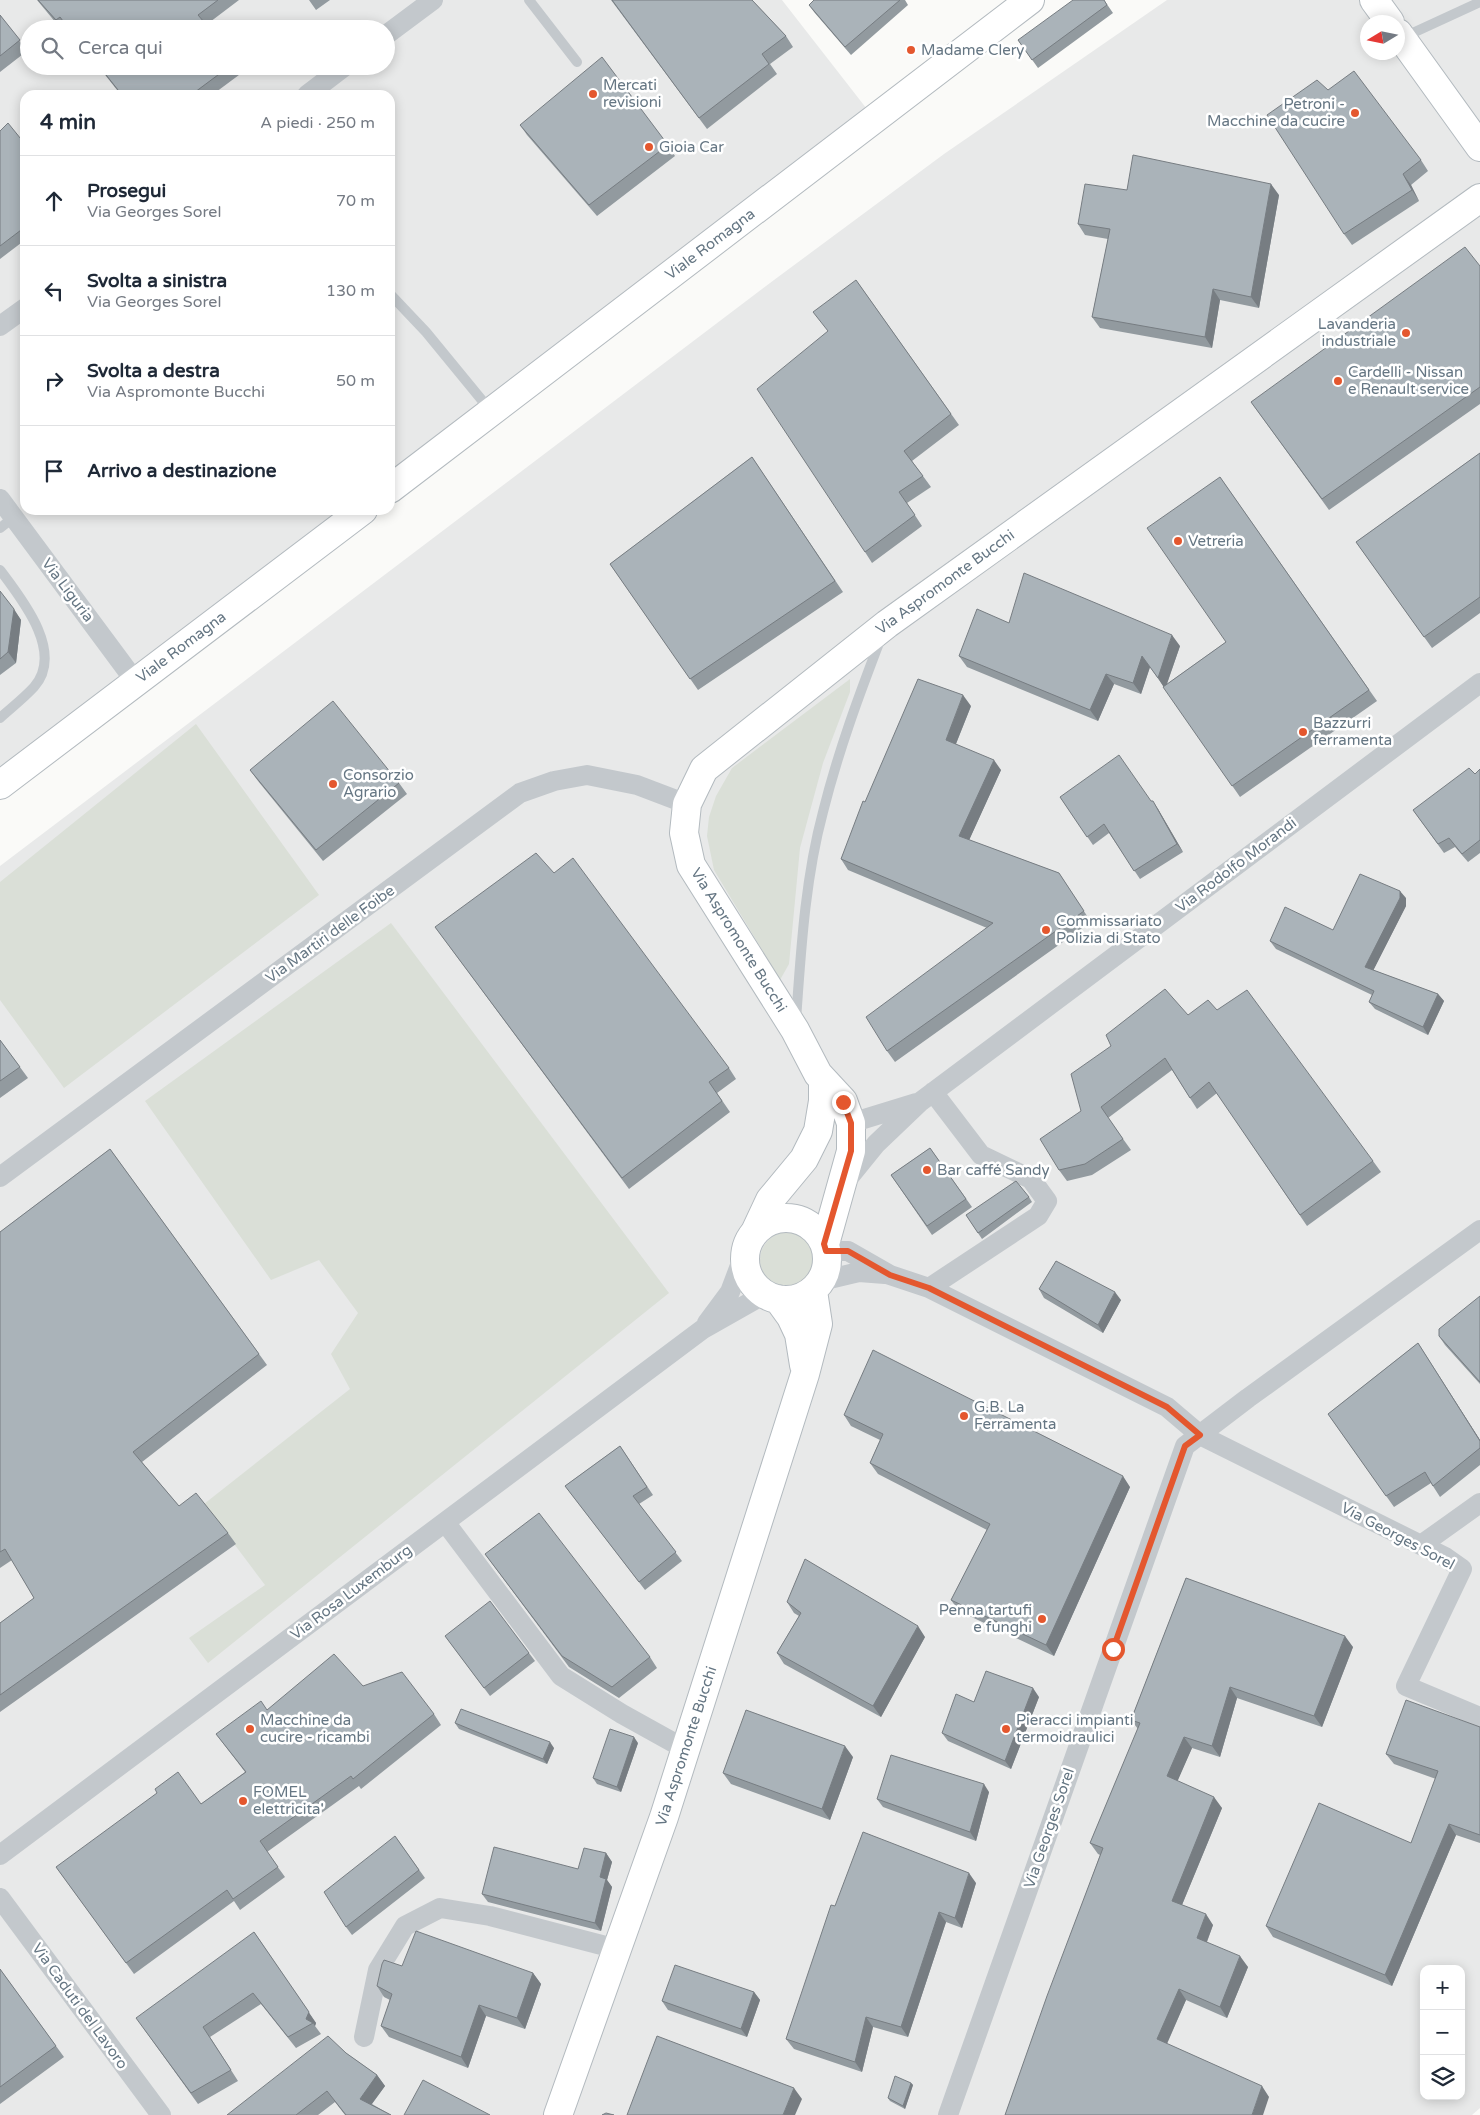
<!DOCTYPE html>
<html lang="it">
<head>
<meta charset="utf-8">
<style>
  :root { --surface:#fff; --page:#f2f2f3; --text:#1f2937; --muted:#747a83; --line:#e0e1e3 }
  body { margin:0; font-family:"Varela Round",sans-serif; background:var(--page); color:var(--text) }
  .controls { position:absolute; right:15px; bottom:15px; display:grid; overflow:hidden; border-radius:10px; box-shadow:0 2px 12px #0003 }
  .controls button { width:45px; height:45px; display:grid; place-items:center; padding:0; border:0; border-bottom:1px solid var(--line); background:var(--surface); color:var(--text); font:25px sans-serif }
  .compass { position:absolute; left:1360px; top:15px; width:45px; height:45px; border-radius:50%; background:var(--surface); box-shadow:0 2px 12px #0003; rotate:260deg }
  .stop { position:absolute; width:15px; height:15px; margin:-11px; border:4px solid #e4572e; border-radius:50%; background:#fff }
  .stop.end { background:#e4572e; border-color:#fff; box-shadow:0 1px 5px #0008 }
  .list { margin:0; padding:0; list-style:none }
  h2 { display:flex; justify-content:space-between; align-items:center; height:65px; margin:0; padding:0 20px; font-size:21px }
  h2 small { font-size:16px; font-weight:400; color:var(--muted) }
  .list li { display:grid; grid-template-columns:32px 1fr auto; gap:15px; align-items:center; box-sizing:border-box; height:90px; padding:0 20px; border-top:1px solid var(--line) }
  .list b { display:block; font-size:19px; white-space:nowrap }
  .list p { margin:0; font-size:16px; white-space:nowrap; color:var(--muted) }
  .list em { font-size:16px; font-style:normal; color:var(--muted) }
  .icon { flex:none; width:28px; height:28px; fill:none; stroke:currentColor; stroke-width:2; stroke-linecap:round; stroke-linejoin:round }
  .map { position:relative; flex:none; width:1480px; height:2115px; overflow:hidden }
  .search { position:absolute; background:var(--surface); box-shadow:0 2px 12px #0003; left:20px; top:20px; width:375px; height:55px; display:flex; align-items:center; gap:12px; box-sizing:border-box; padding:0 18px; border-radius:28px; color:var(--muted); font-size:19px }
  .panel { position:absolute; background:var(--surface); box-shadow:0 2px 12px #0003; left:20px; top:90px; width:375px; height:425px; border-radius:15px }
  .map>svg:first-child { display:block }
  .built { fill:#e8e9e9; fill-rule:evenodd }
  .green { fill:#dadfd7 }
  .lines { fill:none; stroke-linecap:round; stroke-linejoin:round }
  .secondary-casing { stroke:#b3babf; stroke-width:30 }
  .lane { stroke:#c3c8cc; stroke-width:10 }
  .street { stroke:#c3c8cc; stroke-width:20 }
  .secondary { stroke:#fff; stroke-width:28 }
  .wall { fill:#929a9f }
  .shaded-wall { fill:#777d82 }
  .building { fill:#aab3b9; stroke:#777d82 }
  .route { stroke:#e4572e; stroke-width:6 }
  .poi-dot { fill:#e4572e; stroke:#fff; stroke-width:2 }
  .labels { text-anchor:middle; dominant-baseline:central; stroke-width:5; stroke-linejoin:round; paint-order:stroke }
  .poi-label { font-size:15px; fill:#657683; stroke:#fff; text-anchor:start }
  .street-label { font-size:15px; fill:#657683; stroke:#fff }
</style>
</head>
<body>
<div class="map">
<svg width="1480" height="2115" viewBox="0 0 1480 2115">
  <rect width="100%" height="100%" fill="#fafaf8"/>
  <path class="built" d="M0,0H782L870,113L390,480V95H25V510H350L0,772ZM29,29H386V66H29Z
    M1167,0H1480V2108L1472,2115H0V866L774,280L944,154ZM1368,22H1398V52H1368ZM1424,1969H1461V2096H1424Z"/>
  <path class="green" d="M850,679V692L823,763L800,848L789,964L780,980L714,870L707,836L709,817L716,796L732,768Z
    M196,724L319,895L64,1088L0,1000V882Z
    M391,923L669,1293L208,1663L189,1638L265,1585L204,1504L350,1389L331,1354L358,1313L319,1260L271,1280L145,1101Z
    M760 1260a28 28 0 1 1 56 0a28 28 0 1 1-56 0Z"/>
  <g class="lines">
    <defs>
      <path id="secondary" d="M1374,0L1390,22
        M1398,33L1480,147
        M390,489L1030,0
        M0,785L363,510
        M745 1259a41 41 0 1 1 82 0a41 41 0 1 1-82 0Z
        M755,1232L770,1200L804,1159L818,1131L823,1101V1080
        M825,1244L851,1151V1123L843,1101L818,1074L795,1030L691,865L684,833L687,804L704,769L887,624L1480,198
        M778,1299L791,1317L799,1334L804,1365
        M558,2115L664,1817L805,1374L818,1324L813,1291"/>
    </defs>
    <use href="#secondary" class="secondary-casing"/>
    <path class="lane" d="M529,0L577,62
      M1404,37L1480,2
      M390,294L426,332L490,410
      M0,528L14,517
      M0,570C21,598 65,652 34,687C24,698 11,708 0,718
      M796,1020C801,950 805,879 823,812C838,752 859,695 881,638"/>
    <path class="street" d="M386,35L433,0
      M307,95L345,66
      M0,326L25,308
      M0,499L135,681
      M851,1123L916,1103
      M0,1177L520,793L554,781L587,775L637,785L687,804
      M846,1181L876,1144L920,1102L1480,683
      M827,1251H848L890,1275L929,1288L1167,1407L1200,1435L1445,1557L1462,1569L1406,1686L1480,1717
      M821,1281L859,1272L885,1274
      M929,1288L1038,1216L1047,1201L1031,1179L981,1155L933,1092
      M707,1323L730,1292L747,1247
      M445,1522L561,1676L622,1714L685,1749
      M1421,1545L1480,1503
      M0,1855L703,1329L765,1294
      M0,1898L161,2115
      M364,2037L378,1970L405,1926L440,1908L490,1916L617,1949
      M948,2115L1185,1446L1248,1398L1480,1230"/>
    <use href="#secondary" class="secondary"/>
  </g>
  <path class="wall" d="M37,0H239L206,25L210,29H68L67,28L66,29H61Z
    M309,0H330L316,10Z
    M611,0H752L786,36L793,47L770,64L777,74L707,129Z
    M814,0H905L908,5L851,55L814,12L809,5Z
    M1104,0L1113,13L1038,68L1018,40Z
    M0,15L27,51L0,72Z
    M98,66H239L243,72L212,95H121Z
    M1328,90L1421,160L1428,171L1411,185L1419,201L1352,245L1344,234Z
    M520,125L668,145L675,156L597,216L527,135Z
    M0,131L25,144V240L0,259Z
    M1127,190L1279,195L1259,308L1220,300L1212,348L1100,328L1092,317L1108,239L1085,235L1078,224Z
    M1480,266V404L1329,510L1251,402Z
    M856,280L959,425L912,461L931,487L907,503L922,526L872,563L865,552L828,332Z
    M1480,453V613L1432,648L1356,542Z
    M752,457L843,592L698,690L610,564Z
    M1220,477L1377,701L1240,797L1150,667L1141,694L1114,684L1098,721L967,667L959,656L1009,623L1180,646L1167,684L1226,642Z
    M0,591L21,620L16,663L0,675Z
    M971,706L956,744L1001,770L969,840L1059,873L1091,922L895,1062L887,1051L987,928L848,870L841,859L865,802Z
    M1480,769V853L1468,862L1455,847L1444,853L1413,810L1475,774Z
    M250,770L399,783L407,794L323,861L258,781Z
    M1060,797L1151,801L1158,809L1183,852L1140,879L1109,833L1093,845Z
    M1406,898V906L1373,970L1438,994L1444,1001L1428,1035L1375,1009L1369,1002L1372,995L1276,949L1270,941L1333,930Z
    M435,927L729,1068L736,1079L717,1093L730,1112L629,1189Z
    M1217,1010L1373,1161L1381,1172L1307,1226L1217,1093L1197,1109L1172,1070L1108,1118L1131,1150L1092,1175L1067,1181L1059,1170L1081,1111L1188,1015Z
    M0,1040L28,1078L0,1098Z
    M930,1148L972,1207L932,1235L891,1175Z
    M110,1149L267,1365L142,1462L179,1506L228,1533L236,1544L0,1712V1623L34,1598L12,1560L0,1568V1232Z
    M1029,1197L1032,1202L982,1239L966,1215Z
    M1039,1289L1121,1300L1103,1333L1044,1298Z
    M1480,1296V1384L1445,1345L1439,1336Z
    M1418,1343L1480,1440V1465L1440,1497L1431,1483L1394,1507L1328,1414Z
    M844,1415L1130,1487L1054,1656L959,1611L951,1600L987,1530L878,1474L870,1463L880,1440L851,1426Z
    M620,1446L653,1495L639,1504L682,1561L645,1590L565,1486Z
    M485,1554L650,1657L657,1668L619,1698L569,1667Z
    M1186,1578L1353,1647L1322,1727L1237,1698L1220,1757L1192,1748L1177,1781L1222,1808L1182,1905L1213,1925L1207,1942L1248,1967L1227,2018L1186,2000L1167,2044L1269,2097L1005,2115L1100,1855L1098,1854L1090,1843L1138,1729L1131,1720Z
    M787,1602L925,1637L881,1717L784,1664L777,1653L799,1616L794,1613Z
    M445,1636L529,1653L535,1661L490,1696Z
    M363,1686L434,1714L441,1725L361,1789L359,1786L267,1852L285,1877L240,1910L234,1901L134,1974L56,1867L201,1804L245,1772L216,1734L267,1710Z
    M1039,1697L1011,1769L948,1741L942,1733L974,1702Z
    M455,1723L554,1748L547,1764L459,1729Z
    M1480,1727V1843L1456,1835L1392,1986L1273,1937L1266,1926L1411,1843L1436,1779L1394,1764L1386,1754Z
    M638,1743L621,1792L597,1784L593,1778Z
    M853,1757L830,1820L731,1784L723,1773Z
    M989,1792L976,1841L883,1807L877,1799Z
    M395,1836L425,1878L352,1935L346,1927Z
    M606,1853L612,1862L607,1880L612,1887L601,1931L488,1902L482,1894L578,1869Z
    M976,1883L962,1928L946,1922L908,2037L873,2027L862,2072L794,2049L786,2039L835,1906Z
    M254,1932L316,2023L315,2026L321,2034L296,2048L261,2004L210,2037L238,2081L198,2104L144,2029Z
    M402,1966L533,1973L541,1984L525,2029L486,2016L468,2068L389,2037L381,2026L390,2000L384,1997L377,1986Z
    M0,1969L64,2057L0,2104Z
    M754,1992L760,2000L747,2037L668,2010L662,2001Z
    M346,2053L377,2075L385,2086L372,2104L391,2115H345L335,2102L318,2115H227Z
    M911,2083L913,2085L905,2109L890,2101L888,2098Z"/>
  <path class="shaded-wall" d="M1403,174L1411,185L1419,201L1412,190Z
    M1271,184L1279,195L1259,308L1251,297Z
    M1213,289L1220,300L1212,348L1205,337Z
    M14,609L21,620L16,663L8,652Z
    M1172,635L1180,646L1165,689L1158,678Z
    M1142,656L1150,667L1141,694L1133,683Z
    M1106,674L1114,684L1098,721L1090,710Z
    M963,695L971,706L953,751L946,740Z
    M994,760L1001,770L966,847L959,836Z
    M1153,801L1158,809L1183,852L1177,844Z
    M1400,891L1406,898V906L1371,975L1365,967Z
    M1438,994L1444,1001L1428,1035L1423,1027Z
    M1115,1292L1121,1300L1103,1333L1098,1325Z
    M1418,1343L1480,1440V1441Z
    M1123,1476L1130,1487L1054,1656L1046,1645Z
    M918,1626L925,1637L881,1717L873,1706Z
    M1345,1636L1353,1647L1322,1727L1314,1716Z
    M1230,1687L1237,1698L1220,1757L1212,1746Z
    M1033,1688L1039,1697L1011,1769L1005,1761Z
    M634,1737L638,1743L621,1792L617,1787Z
    M1184,1737L1192,1748L1175,1787L1167,1776Z
    M550,1742L554,1748L547,1764L543,1759Z
    M845,1746L853,1757L830,1820L822,1809Z
    M984,1784L989,1792L976,1841L970,1832Z
    M1214,1797L1222,1808L1179,1912L1172,1901Z
    M1449,1824L1456,1835L1392,1986L1385,1975Z
    M606,1853L612,1862L607,1880L612,1887L601,1931L595,1923L600,1877Z
    M969,1873L976,1883L962,1928L955,1918Z
    M939,1912L946,1922L908,2037L901,2027Z
    M1206,1914L1213,1925L1204,1949L1197,1938Z
    M254,1932L316,2023L315,2026L313,2023L306,2019Z
    M1240,1956L1248,1967L1227,2018L1220,2007Z
    M533,1973L541,1984L525,2029L517,2018Z
    M1179,1989L1186,2000L1164,2050L1157,2039Z
    M754,1992L760,2000L747,2037L741,2029Z
    M479,2005L486,2016L468,2068L461,2057Z
    M866,2017L873,2027L862,2072L855,2062Z
    M377,2075L385,2086L368,2109L360,2099Z
    M911,2083L913,2085L905,2109L903,2106Z
    M1262,2086L1269,2097L1263,2115H1252Z
    M794,2088L802,2099L795,2115H783Z"/>
  <path class="building" d="M38,0H218L198,15L210,29H69L60,17L56,20Z
    M612,0H752L786,36L762,54L769,64L699,118Z
    M814,0H900L845,47L809,5Z
    M1073,0H1104L1107,5L1032,60L1018,40Z
    M0,15L20,40L0,56Z
    M602,57L668,145L589,205L520,125Z
    M99,66H230L191,95H122Z
    M1354,71L1421,160L1403,174L1412,190L1344,234L1267,115L1317,80L1328,90Z
    M8,123L25,144V227L0,246V131Z
    M1133,155L1271,184L1251,297L1213,289L1205,337L1092,317L1110,229L1078,224L1085,184L1127,190Z
    M1465,247L1480,266V387L1322,499L1251,402Z
    M856,280L951,414L904,451L923,476L899,492L915,515L865,552L757,389L828,331L813,312Z
    M1480,453V597L1424,637L1356,542Z
    M752,457L835,581L690,679L610,564Z
    M1220,477L1369,690L1232,786L1163,687L1226,642L1147,528Z
    M1024,573L1172,635L1158,678L1142,656L1133,683L1106,674L1090,710L959,656L977,609L1009,623Z
    M0,591L14,609L8,652L0,659Z
    M918,679L963,695L946,740L994,760L959,836L1059,873L1084,911L887,1051L866,1017L993,923L841,859L863,801L865,802Z
    M333,701L399,783L316,850L250,770Z
    M1119,755L1151,801H1153L1177,844L1134,871L1104,824L1087,837L1060,797Z
    M1469,768L1475,774L1480,769V840L1462,854L1449,838L1438,844L1413,810Z
    M536,853L554,873L573,858L729,1068L709,1082L722,1101L622,1178L435,927Z
    M1360,874L1400,891V898L1365,967L1438,994L1423,1027L1369,1002L1374,991L1270,941L1285,907L1333,930Z
    M1165,989L1188,1015L1208,1000L1217,1010L1247,990L1373,1161L1300,1215L1209,1082L1190,1098L1165,1058L1101,1107L1123,1139L1085,1164L1059,1170L1040,1139L1081,1111L1071,1074L1111,1046L1106,1035Z
    M0,1040L20,1067L0,1081Z
    M930,1148L966,1199L927,1226L891,1175Z
    M110,1149L259,1354L133,1452L179,1506L196,1493L228,1533L0,1695V1623L34,1598L5,1549L0,1552V1232Z
    M1016,1181L1029,1197L978,1233L966,1215Z
    M1056,1261L1115,1292L1098,1325L1039,1289Z
    M1480,1296V1382L1439,1336V1329Z
    M1418,1343L1480,1441V1448L1433,1486L1425,1472L1386,1496L1328,1414Z
    M873,1350L1123,1476L1046,1645L951,1600L990,1524L870,1463L883,1434L844,1415Z
    M620,1446L647,1487L633,1496L676,1552L639,1582L565,1486Z
    M539,1513L650,1657L612,1687L562,1656L485,1554Z
    M805,1559L918,1626L873,1706L777,1653L801,1613L787,1602Z
    M1186,1578L1345,1636L1314,1716L1230,1687L1212,1746L1184,1737L1167,1776L1214,1797L1172,1901L1206,1914L1197,1938L1240,1956L1220,2007L1179,1989L1157,2039L1262,2086L1252,2115H1005L1047,1996L1103,1848L1090,1843L1140,1723L1131,1720Z
    M490,1601L529,1653L484,1688L445,1636Z
    M334,1654L363,1686L402,1672L434,1714L353,1779L351,1776L260,1841L278,1867L233,1899L227,1890L126,1963L56,1867L157,1793L155,1789L178,1772L201,1804L246,1772L216,1734L261,1701L267,1710Z
    M986,1671L1033,1688L1005,1761L942,1733L956,1694L974,1702Z
    M1406,1700L1480,1727V1835L1449,1824L1385,1975L1266,1926L1319,1803L1411,1843L1438,1771L1386,1754Z
    M461,1709L550,1742L543,1759L455,1723Z
    M746,1710L845,1746L822,1809L723,1773Z
    M610,1729L634,1737L617,1787L593,1778Z
    M891,1755L984,1784L970,1832L877,1799Z
    M863,1832L969,1873L955,1918L939,1912L901,2027L866,2017L855,2062L786,2039L831,1905L835,1906Z
    M395,1836L419,1870L346,1927L324,1892Z
    M494,1847L578,1869L584,1848L606,1853L600,1877L606,1879L595,1923L482,1894Z
    M416,1931L533,1973L517,2018L479,2005L461,2057L381,2026L392,1994L377,1986L382,1964L384,1960L402,1966Z
    M254,1932L309,2012L306,2019L313,2023L288,2037L253,1993L203,2027L231,2070L191,2093L136,2018Z
    M675,1965L754,1992L741,2029L662,2001Z
    M0,1969L56,2046L0,2087Z
    M328,2036L346,2053L377,2075L360,2099L391,2115H346L327,2091L296,2115H227Z
    M657,2036L794,2088L783,2115H627Z
    M895,2076L911,2083L903,2106L888,2098Z
    M423,2080L490,2115H404Z
    M606,2113L614,2115H602Z"/>
  <g class="lines">
    <path class="route" d="M843,1102L851,1123V1151L824,1244L826,1251H848L890,1275L929,1288L1167,1407L1200,1435L1185,1446L1113,1649"/>
  </g>
  <g class="poi-dot">
    <circle cx="911" cy="50" r="5"/>
    <circle cx="593" cy="94" r="5"/>
    <circle cx="1355" cy="113" r="5"/>
    <circle cx="649" cy="147" r="5"/>
    <circle cx="1406" cy="333" r="5"/>
    <circle cx="1338" cy="381" r="5"/>
    <circle cx="1178" cy="541" r="5"/>
    <circle cx="1303" cy="732" r="5"/>
    <circle cx="333" cy="784" r="5"/>
    <circle cx="1046" cy="930" r="5"/>
    <circle cx="927" cy="1170" r="5"/>
    <circle cx="964" cy="1416" r="5"/>
    <circle cx="1042" cy="1619" r="5"/>
    <circle cx="250" cy="1729" r="5"/>
    <circle cx="1006" cy="1729" r="5"/>
    <circle cx="243" cy="1801" r="5"/>
  </g>
  <g class="labels">
    <g class="poi-label">
      <text x="921" y="50">Madame Clery</text>
      <text x="603" y="85">Mercati<tspan x="603" dy="17">revisioni</tspan></text>
      <text x="1345" y="104" text-anchor="end">Petroni -<tspan x="1345" dy="17">Macchine da cucire</tspan></text>
      <text x="659" y="147">Gioia Car</text>
      <text x="1396" y="324" text-anchor="end">Lavanderia<tspan x="1396" dy="17">industriale</tspan></text>
      <text x="1348" y="372">Cardelli - Nissan<tspan x="1348" dy="17">e Renault service</tspan></text>
      <text x="1188" y="541">Vetreria</text>
      <text x="1313" y="723">Bazzurri<tspan x="1313" dy="17">ferramenta</tspan></text>
      <text x="343" y="775">Consorzio<tspan x="343" dy="17">Agrario</tspan></text>
      <text x="1056" y="921">Commissariato<tspan x="1056" dy="17">Polizia di Stato</tspan></text>
      <text x="937" y="1170">Bar caffé Sandy</text>
      <text x="974" y="1407">G.B. La<tspan x="974" dy="17">Ferramenta</tspan></text>
      <text x="1032" y="1610" text-anchor="end">Penna tartufi<tspan x="1032" dy="17">e funghi</tspan></text>
      <text x="260" y="1720">Macchine da<tspan x="260" dy="17">cucire - ricambi</tspan></text>
      <text x="1016" y="1720">Pieracci impianti<tspan x="1016" dy="17">termoidraulici</tspan></text>
      <text x="253" y="1792">FOMEL<tspan x="253" dy="17">elettricita'</tspan></text>
    </g>
    <g class="street-label">
      <text transform="translate(710 244) rotate(-37)">Viale Romagna</text>
      <text transform="translate(945 582) rotate(-36)">Via Aspromonte Bucchi</text>
      <text transform="translate(68 590) rotate(53)">Via Liguria</text>
      <text transform="translate(181 647) rotate(-37)">Viale Romagna</text>
      <text transform="translate(1236 865) rotate(-37)">Via Rodolfo Morandi</text>
      <text transform="translate(330 934) rotate(-36)">Via Martiri delle Foibe</text>
      <text transform="translate(739 940) rotate(58)">Via Aspromonte Bucchi</text>
      <text transform="translate(1398 1536) rotate(28)">Via Georges Sorel</text>
      <text transform="translate(351 1592) rotate(-37)">Via Rosa Luxemburg</text>
      <text transform="translate(686 1746) rotate(-72)">Via Aspromonte Bucchi</text>
      <text transform="translate(1049 1828) rotate(-71)">Via Georges Sorel</text>
      <text transform="translate(80 2006) rotate(54)">Via Caduti del Lavoro</text>
    </g>
  </g>
</svg>
<div class="controls">
<button>+</button>
<button>−</button>
<button><svg class="icon" aria-label="layers" viewBox="0 0 24 24"><path d="M12 4l9 5-9 5-9-5zM3 14l9 5 9-5"/></svg></button>
</div>
<svg class="compass" viewBox="-18 -18 36 36"><path d="M0-13l5 13h-10z" fill="#e53935"/><path d="M0 13l5-13h-10z" fill="#747a83"/></svg>
<div class="stop" style="left:1113px;top:1649px"></div>
<div class="stop end" style="left:843px;top:1102px"></div>
<div class="search"><svg class="icon" aria-label="search" viewBox="0 0 24 24"><circle cx="10" cy="10" r="6"/><path d="M15 15l6 6"/></svg>Cerca qui</div>
<section class="panel">
<h2>4 min<small>A piedi · 250 m</small></h2>
<ul class="list">
<li><svg class="icon" aria-label="ahead" viewBox="0 0 24 24"><path d="M12 20V5M6 11l6-6 6 6"/></svg><div><b>Prosegui</b><p>Via Georges Sorel</p></div><em>70 m</em></li>
<li><svg class="icon" aria-label="left" viewBox="0 0 24 24"><path d="M17 20v-9H6M10 6l-5 5 5 5"/></svg><div><b>Svolta a sinistra</b><p>Via Georges Sorel</p></div><em>130 m</em></li>
<li><svg class="icon" aria-label="right" viewBox="0 0 24 24"><path d="M7 20v-9h11M14 6l5 5-5 5"/></svg><div><b>Svolta a destra</b><p>Via Aspromonte Bucchi</p></div><em>50 m</em></li>
<li><svg class="icon" aria-label="arrive" viewBox="0 0 24 24"><path d="M6 21V4h12l-3 4 3 4H6"/></svg><div><b>Arrivo a destinazione</b></div></li>
</ul>
</section>
</div>
</body>
</html>
